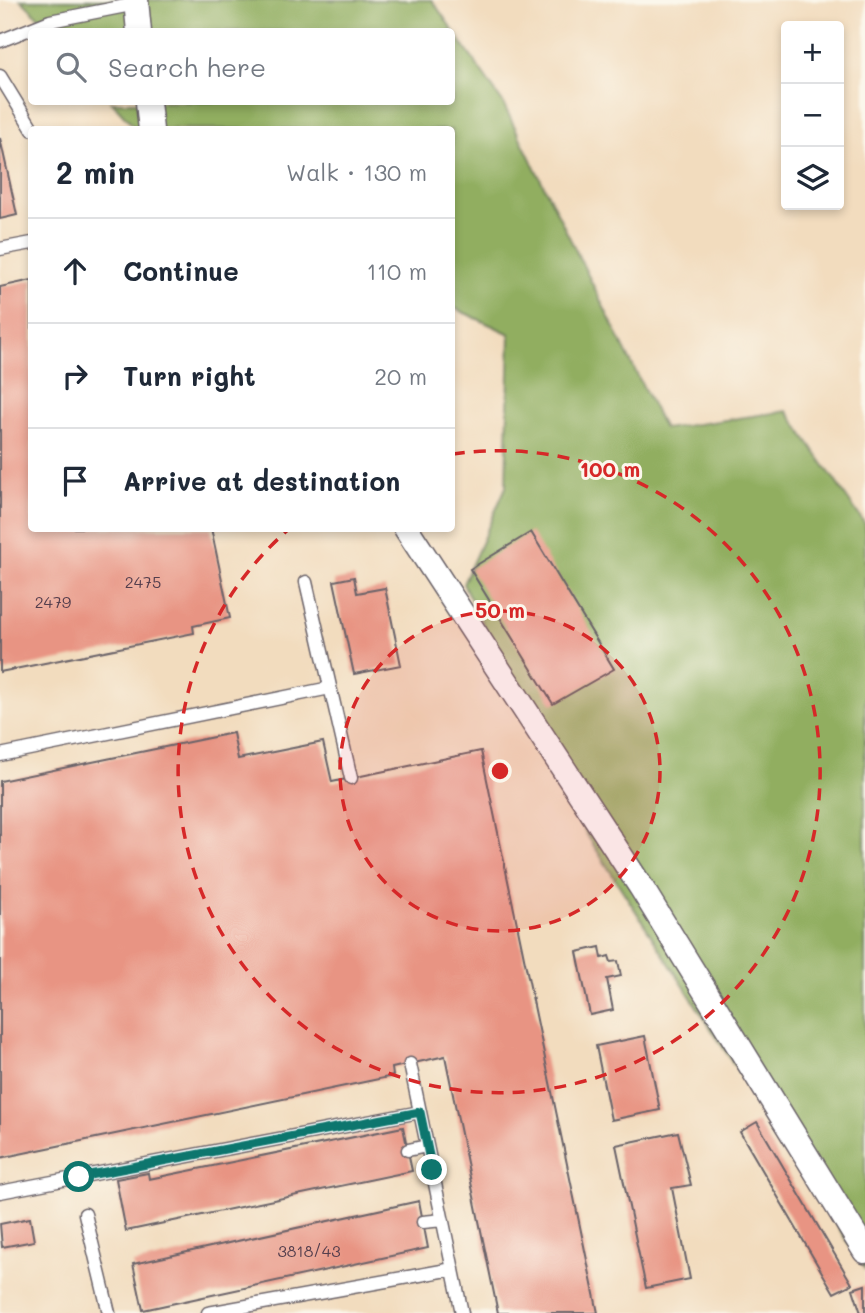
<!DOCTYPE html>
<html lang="en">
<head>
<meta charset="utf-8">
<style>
  :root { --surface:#fff; --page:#f6f6f7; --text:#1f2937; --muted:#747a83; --line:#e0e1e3 }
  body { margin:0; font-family:Mali,sans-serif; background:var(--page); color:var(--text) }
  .controls { position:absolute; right:21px; top:21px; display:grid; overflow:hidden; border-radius:7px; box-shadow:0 4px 10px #0003 }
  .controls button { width:63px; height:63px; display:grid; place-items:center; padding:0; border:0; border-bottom:2px solid var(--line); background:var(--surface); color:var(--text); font:35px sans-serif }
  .stop { position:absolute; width:21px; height:21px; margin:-16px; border:5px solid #0f766e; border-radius:50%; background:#fff }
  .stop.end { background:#0f766e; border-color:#fff; box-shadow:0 2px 7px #0008 }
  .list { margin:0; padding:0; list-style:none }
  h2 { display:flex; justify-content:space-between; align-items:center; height:91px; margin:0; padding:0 28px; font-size:30px }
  h2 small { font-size:23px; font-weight:400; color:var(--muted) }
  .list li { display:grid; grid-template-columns:46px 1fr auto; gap:21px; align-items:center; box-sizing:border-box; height:105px; padding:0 28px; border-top:2px solid var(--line) }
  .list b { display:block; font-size:26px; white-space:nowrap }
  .list em { font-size:23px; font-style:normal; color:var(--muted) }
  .icon { flex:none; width:38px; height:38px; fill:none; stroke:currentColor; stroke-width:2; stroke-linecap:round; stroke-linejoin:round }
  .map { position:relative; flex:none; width:865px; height:1313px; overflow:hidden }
  .search { position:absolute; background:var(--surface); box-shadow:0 4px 10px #0003; left:28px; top:28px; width:427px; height:77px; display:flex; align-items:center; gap:18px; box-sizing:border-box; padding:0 24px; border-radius:7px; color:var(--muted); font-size:26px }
  .panel { position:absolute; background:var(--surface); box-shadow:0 4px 10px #0003; left:28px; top:126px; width:427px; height:406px; border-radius:7px }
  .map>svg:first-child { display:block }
  .forest { fill:#91ae61; stroke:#5a684e; stroke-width:2 }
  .building { fill:#e89483 }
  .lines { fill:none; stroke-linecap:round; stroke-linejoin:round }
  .service-casing { stroke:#6b6369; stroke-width:15 }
  .minor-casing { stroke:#6b6369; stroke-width:27 }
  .service { stroke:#fff; stroke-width:12 }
  .minor { stroke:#fff; stroke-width:24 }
  .route { stroke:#0f766e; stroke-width:9 }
  .ring { fill:none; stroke:#d62828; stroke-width:3.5; stroke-dasharray:12 9 }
  .labels { text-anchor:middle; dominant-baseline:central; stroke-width:6; stroke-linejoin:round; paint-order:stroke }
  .number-label { font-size:16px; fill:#543e4d }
  .centre { fill:#d62828; stroke:#fbf7ec; stroke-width:3.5 }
  .ring-label { font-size:21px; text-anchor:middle; font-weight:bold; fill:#d62828; stroke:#fbf7ec; stroke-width:6; stroke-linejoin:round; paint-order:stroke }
</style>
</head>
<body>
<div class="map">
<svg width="865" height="1313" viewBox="0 0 865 1313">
  <rect width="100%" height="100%" fill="#fbf7ec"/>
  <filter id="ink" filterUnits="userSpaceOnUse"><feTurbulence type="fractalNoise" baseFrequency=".0143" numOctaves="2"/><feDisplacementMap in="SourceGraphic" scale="14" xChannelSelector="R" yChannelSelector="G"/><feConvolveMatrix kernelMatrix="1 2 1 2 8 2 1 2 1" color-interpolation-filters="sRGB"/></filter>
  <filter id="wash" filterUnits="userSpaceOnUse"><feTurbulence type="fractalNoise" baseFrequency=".00686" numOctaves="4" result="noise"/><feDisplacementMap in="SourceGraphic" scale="28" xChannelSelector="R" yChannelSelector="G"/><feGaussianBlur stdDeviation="1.57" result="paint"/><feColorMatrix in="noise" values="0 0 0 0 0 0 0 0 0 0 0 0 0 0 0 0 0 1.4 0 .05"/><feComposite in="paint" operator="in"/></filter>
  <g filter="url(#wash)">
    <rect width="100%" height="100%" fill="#f2dcbe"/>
    <path class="forest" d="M21,0H432L503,103L664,429L787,411L865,524V1269L587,835L463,584L506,487L510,334L452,307V130L136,129L112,102H452V32L53,31Z"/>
    <g id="blocks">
      <path class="building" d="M0,138L17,215L0,219Z
        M32,280V528H211L230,618L193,626L194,633L0,672V287Z
        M531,532L614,669L553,704L470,569Z
        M354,577L357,593L385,588L401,665L354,674L334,581Z
        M233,733L238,759L323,742L332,782L481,751L598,1313H498L445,1056L392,1068L393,1076L0,1158V781Z
        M600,947L602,958L609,956L611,962L618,961L621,976L607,979L613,1010L590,1015L577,952Z
        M645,1036L660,1110L611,1120L596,1046Z
        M757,1122L852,1284L834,1293L740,1132Z
        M403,1127L412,1171L126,1231L116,1179L148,1173L149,1179Z
        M678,1132L691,1185L672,1188L690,1279L646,1288L616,1145Z
        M419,1201L428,1248L143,1310L133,1264Z
        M30,1218L34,1241L2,1247L0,1224Z
        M865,1285V1313H861L853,1289Z"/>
    </g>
  </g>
  <g filter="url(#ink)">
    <use href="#blocks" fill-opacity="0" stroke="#6b6369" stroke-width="2"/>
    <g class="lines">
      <defs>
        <path id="service" d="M0,41L50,21L136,4
          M0,76L33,130
          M0,249L32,243
          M306,582L351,778
          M0,755L330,688
          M410,1064L462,1313
          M408,1150L427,1146
          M0,1192L420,1112
          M85,1214L109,1313
          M423,1222L443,1220
          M208,1313L453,1269"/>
        <path id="minor" d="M136,0L139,32
          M148,102L151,130
          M406,528L641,887L865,1251"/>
      </defs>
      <use href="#service" class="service-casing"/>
      <use href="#minor" class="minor-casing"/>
      <use href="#service" class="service"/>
      <use href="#minor" class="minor"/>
    </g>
  </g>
  <g class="lines" filter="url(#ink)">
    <path class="route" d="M79,1177L420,1112L432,1170"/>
  </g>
  <circle cx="500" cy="771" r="160" fill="#d62828" fill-opacity=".12"/>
  <g class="ring">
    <circle cx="500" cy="771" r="160"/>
    <path d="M453 454A321 321 0 1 1 289 529"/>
  </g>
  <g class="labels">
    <g class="number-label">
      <text x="143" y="581">2475</text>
      <text x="53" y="601">2479</text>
      <text x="309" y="1250">3818/43</text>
    </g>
  </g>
  <circle cx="500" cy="771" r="10" class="centre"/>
  <g class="ring-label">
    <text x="610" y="477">100 m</text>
    <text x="500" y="618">50 m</text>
  </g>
</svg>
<div class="controls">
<button>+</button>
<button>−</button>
<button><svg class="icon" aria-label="layers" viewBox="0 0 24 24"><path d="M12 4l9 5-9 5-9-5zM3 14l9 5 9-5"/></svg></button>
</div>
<div class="stop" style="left:79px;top:1177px"></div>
<div class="stop end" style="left:432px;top:1170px"></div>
<div class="search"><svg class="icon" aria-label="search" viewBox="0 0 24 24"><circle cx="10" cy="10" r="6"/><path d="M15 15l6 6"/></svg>Search here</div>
<section class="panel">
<h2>2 min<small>Walk · 130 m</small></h2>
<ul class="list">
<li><svg class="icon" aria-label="ahead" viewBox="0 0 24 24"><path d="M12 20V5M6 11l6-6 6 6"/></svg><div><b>Continue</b></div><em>110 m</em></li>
<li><svg class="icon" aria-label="right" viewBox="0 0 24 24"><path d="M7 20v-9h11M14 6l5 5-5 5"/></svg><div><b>Turn right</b></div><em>20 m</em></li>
<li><svg class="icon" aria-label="arrive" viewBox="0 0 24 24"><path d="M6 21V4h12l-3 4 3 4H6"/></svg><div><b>Arrive at destination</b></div></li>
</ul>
</section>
</div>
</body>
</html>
